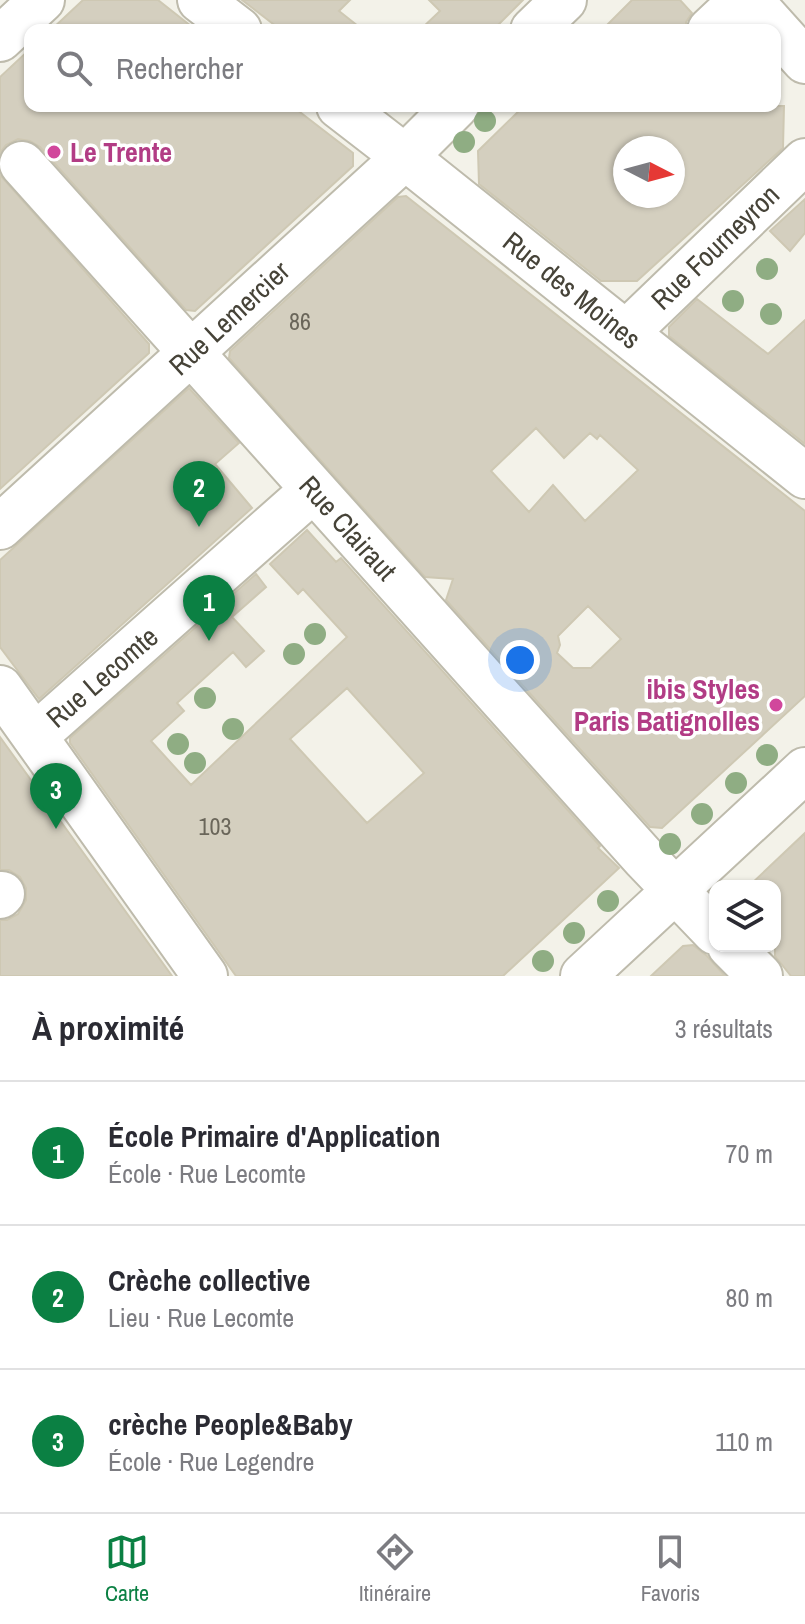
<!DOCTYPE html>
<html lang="fr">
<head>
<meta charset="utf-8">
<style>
  :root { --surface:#fff; --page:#f7f7f7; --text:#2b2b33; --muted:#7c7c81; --line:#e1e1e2; --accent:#0b8043 }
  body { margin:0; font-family:"Archivo Narrow",sans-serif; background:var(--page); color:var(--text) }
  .controls { position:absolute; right:24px; bottom:24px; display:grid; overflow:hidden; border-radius:16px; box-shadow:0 2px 6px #0004 }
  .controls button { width:72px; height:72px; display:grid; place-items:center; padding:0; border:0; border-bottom:2px solid var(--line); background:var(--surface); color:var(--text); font:40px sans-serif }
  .compass { position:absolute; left:613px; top:136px; width:72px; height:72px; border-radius:50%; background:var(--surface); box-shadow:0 2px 6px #0004; rotate:96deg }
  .you { position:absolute; left:520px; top:660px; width:28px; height:28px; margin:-20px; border:6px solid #fff; border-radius:50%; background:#1a73e8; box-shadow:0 0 0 12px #1a73e833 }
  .badge { display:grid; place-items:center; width:52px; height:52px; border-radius:50%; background:var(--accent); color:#fff; font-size:26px; font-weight:700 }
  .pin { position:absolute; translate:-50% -66px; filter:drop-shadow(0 2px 4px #0008) }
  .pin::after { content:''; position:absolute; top:42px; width:28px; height:24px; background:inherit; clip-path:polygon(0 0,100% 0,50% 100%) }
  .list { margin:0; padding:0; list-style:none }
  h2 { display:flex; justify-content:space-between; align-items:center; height:104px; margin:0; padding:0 32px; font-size:34px }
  h2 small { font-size:26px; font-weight:400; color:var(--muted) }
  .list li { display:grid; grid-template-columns:52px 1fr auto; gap:24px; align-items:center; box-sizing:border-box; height:144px; padding:0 32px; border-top:2px solid var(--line) }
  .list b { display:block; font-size:30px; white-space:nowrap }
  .list p { margin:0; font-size:26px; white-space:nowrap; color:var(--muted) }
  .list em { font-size:26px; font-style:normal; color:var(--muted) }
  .icon { flex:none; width:44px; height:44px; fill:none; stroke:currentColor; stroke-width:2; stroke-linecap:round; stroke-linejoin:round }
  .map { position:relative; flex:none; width:805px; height:976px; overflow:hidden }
  .search { position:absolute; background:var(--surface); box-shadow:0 2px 6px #0004; left:24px; right:24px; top:24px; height:88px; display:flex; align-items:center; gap:20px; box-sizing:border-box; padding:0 28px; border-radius:16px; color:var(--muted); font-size:30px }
  .sheet { height:536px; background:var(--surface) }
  nav { display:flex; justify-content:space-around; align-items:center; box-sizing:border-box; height:112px; border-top:2px solid var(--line); background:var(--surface); font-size:22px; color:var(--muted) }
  nav a { display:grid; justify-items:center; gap:4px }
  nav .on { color:var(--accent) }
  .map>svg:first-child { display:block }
  .building { fill:#d4cfbf; stroke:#cec8b3; stroke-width:2; fill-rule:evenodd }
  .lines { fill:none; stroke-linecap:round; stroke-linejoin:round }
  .minor-casing { stroke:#bebbac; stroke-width:48 }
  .minor { stroke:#fff; stroke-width:44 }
  .tree { fill:#8fad83 }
  .hotel-dot { fill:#d1479c; stroke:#fff; stroke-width:3 }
  .labels { text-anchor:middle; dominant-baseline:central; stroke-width:7; stroke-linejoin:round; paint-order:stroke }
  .number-label { font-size:24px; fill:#6a665a }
  .hotel-label { font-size:28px; font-weight:bold; fill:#b23c85; stroke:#fff; text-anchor:start }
  .street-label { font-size:28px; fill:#464338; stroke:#fff }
</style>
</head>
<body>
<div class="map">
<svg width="805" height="976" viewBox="0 0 805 976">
  <rect width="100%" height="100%" fill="#f3f2e9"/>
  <path class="building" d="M83,0H158L196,30H51Z
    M242,0H350L339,11L363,30H281Z
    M429,0H523L493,30H420L440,11Z
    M632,0H680L692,13L686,22V30H602Z
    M30,49V106H292L353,153V166L195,311L186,310L40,147L30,141L18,139L6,145L0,153V77Z
    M524,106H784L783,148L637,281H601L479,184L478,151ZM625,148H673V196H625Z
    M0,175L149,344V353L0,489Z
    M406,196L805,511V696L662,828L650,827L446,600L453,579L425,577L229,358L230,351L398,197ZM536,428L564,458L590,433L597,439L600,435L638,470L585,521L553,485L529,512L491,471ZM588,606L621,639L591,668H573L557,653L560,645L558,636Z
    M805,199V233L790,251L770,231Z
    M697,299L768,354L805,320V444L669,336V327Z
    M189,388L239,443L215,464L252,508L39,699L0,647V560Z
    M307,530L336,562L341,558L600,846L598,848L619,868L503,976H236L70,743V738L256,574L266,587L232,617L264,651L246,667L233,652L177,703L184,711L151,741L191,785L347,637L303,589L298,594L270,564ZM347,688L424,773L367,823L290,739Z
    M0,737L41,794L172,976H0V920H7L18,914L26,900V888L20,877L9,870H0Z
    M805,833V976H791L775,956V886H749Z
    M693,945L707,956L725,976H651L683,946Z"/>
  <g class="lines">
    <defs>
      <path id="minor" d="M200,0L239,30
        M750,0L805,61
        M533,30L564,0
        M710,30L742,0
        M0,39L42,0
        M339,106L405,157L805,476
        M22,164L645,859L715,932
        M626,333L805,161
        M0,527L405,157L456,106
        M0,688L205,976
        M35,736L313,490
        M0,896L2,894
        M730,946L760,976
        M583,976L805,770"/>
    </defs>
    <use href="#minor" class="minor-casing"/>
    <use href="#minor" class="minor"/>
  </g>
  <g class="tree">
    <circle cx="485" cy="121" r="11"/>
    <circle cx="464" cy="142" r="11"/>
    <circle cx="767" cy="269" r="11"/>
    <circle cx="733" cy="301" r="11"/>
    <circle cx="771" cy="314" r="11"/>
    <circle cx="315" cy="634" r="11"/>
    <circle cx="294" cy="654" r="11"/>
    <circle cx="205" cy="698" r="11"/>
    <circle cx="233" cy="729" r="11"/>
    <circle cx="178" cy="744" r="11"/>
    <circle cx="767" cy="755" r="11"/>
    <circle cx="195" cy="763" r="11"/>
    <circle cx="736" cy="783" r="11"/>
    <circle cx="702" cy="814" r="11"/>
    <circle cx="670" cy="844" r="11"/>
    <circle cx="608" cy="901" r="11"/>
    <circle cx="574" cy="933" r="11"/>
    <circle cx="543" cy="961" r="11"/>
  </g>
  <g class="hotel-dot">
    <circle cx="54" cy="152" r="8"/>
    <circle cx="776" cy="705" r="8"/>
  </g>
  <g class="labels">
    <g class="number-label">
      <text x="300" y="321">86</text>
      <text x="215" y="826">103</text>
    </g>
    <g class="hotel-label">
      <text x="70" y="152">Le Trente</text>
      <text x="760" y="689" text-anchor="end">ibis Styles<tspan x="760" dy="32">Paris Batignolles</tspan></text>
    </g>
    <g class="street-label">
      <text transform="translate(715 247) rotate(-44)">Rue Fourneyron</text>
      <text transform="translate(572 290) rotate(39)">Rue des Moines</text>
      <text transform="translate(229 318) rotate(-43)">Rue Lemercier</text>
      <text transform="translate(348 528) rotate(48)">Rue Clairaut</text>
      <text transform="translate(102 677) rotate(-41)">Rue Lecomte</text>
    </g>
  </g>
</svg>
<div class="controls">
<button><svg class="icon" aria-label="layers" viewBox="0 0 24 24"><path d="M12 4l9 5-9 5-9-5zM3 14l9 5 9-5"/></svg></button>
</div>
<svg class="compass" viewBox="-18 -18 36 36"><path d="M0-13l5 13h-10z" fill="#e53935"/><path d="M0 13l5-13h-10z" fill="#7c7c81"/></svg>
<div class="you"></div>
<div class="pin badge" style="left:209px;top:641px">1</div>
<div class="pin badge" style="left:199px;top:527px">2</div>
<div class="pin badge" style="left:56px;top:829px">3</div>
<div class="search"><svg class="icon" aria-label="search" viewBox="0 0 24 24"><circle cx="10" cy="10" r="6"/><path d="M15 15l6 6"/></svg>Rechercher</div>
</div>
<section class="sheet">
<h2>À proximité<small>3 résultats</small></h2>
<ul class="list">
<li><span class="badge">1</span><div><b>École Primaire d'Application</b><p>École · Rue Lecomte</p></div><em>70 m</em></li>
<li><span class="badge">2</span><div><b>Crèche collective</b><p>Lieu · Rue Lecomte</p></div><em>80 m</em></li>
<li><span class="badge">3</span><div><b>crèche People&amp;Baby</b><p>École · Rue Legendre</p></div><em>110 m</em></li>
</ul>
</section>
<nav>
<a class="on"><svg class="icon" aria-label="map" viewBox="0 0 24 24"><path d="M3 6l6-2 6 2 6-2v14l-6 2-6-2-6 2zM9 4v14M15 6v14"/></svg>Carte</a>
<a><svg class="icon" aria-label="directions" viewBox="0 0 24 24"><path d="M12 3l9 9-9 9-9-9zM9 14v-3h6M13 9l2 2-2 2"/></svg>Itinéraire</a>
<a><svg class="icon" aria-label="saved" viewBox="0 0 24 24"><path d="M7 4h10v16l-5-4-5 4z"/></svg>Favoris</a>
</nav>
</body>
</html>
